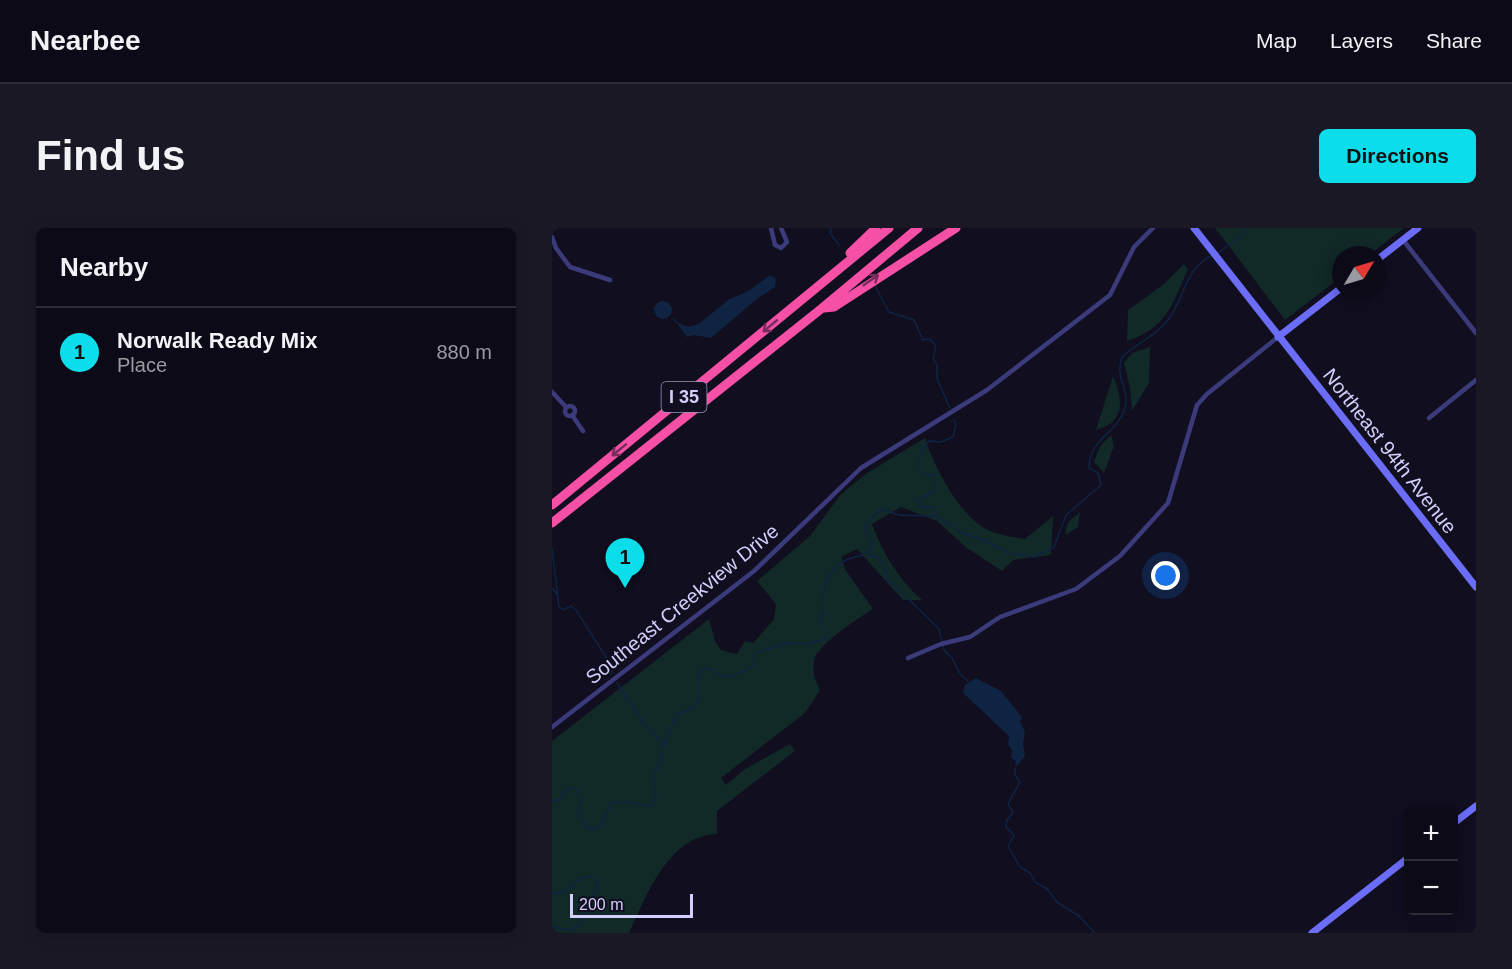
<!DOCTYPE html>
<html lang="en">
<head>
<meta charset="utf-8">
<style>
  :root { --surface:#0c0a17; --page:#1a1824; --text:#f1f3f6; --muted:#9a9aa1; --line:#2c2b36; --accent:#0cddeb }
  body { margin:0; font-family:Helvetica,sans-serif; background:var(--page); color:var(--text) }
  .controls { position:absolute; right:18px; bottom:18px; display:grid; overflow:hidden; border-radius:9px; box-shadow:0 3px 15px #0003 }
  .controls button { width:54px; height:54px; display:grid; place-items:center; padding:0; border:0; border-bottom:2px solid var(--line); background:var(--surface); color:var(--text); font:30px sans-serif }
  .compass { position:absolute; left:780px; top:18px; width:54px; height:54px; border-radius:50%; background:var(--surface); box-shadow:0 3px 15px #0003; rotate:52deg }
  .scale { position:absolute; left:18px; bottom:15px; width:123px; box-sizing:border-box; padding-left:6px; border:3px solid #d2cffc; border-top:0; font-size:16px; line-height:21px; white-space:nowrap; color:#d2cffc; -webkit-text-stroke:4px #100e1f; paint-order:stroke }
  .you { position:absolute; left:614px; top:348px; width:21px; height:21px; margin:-15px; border:4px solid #fff; border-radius:50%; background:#1a73e8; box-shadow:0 0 0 9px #1a73e833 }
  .badge { display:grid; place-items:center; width:39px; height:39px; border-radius:50%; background:var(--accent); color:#111; font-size:20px; font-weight:700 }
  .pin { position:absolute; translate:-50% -50px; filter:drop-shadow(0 2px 3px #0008) }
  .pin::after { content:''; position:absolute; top:32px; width:21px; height:18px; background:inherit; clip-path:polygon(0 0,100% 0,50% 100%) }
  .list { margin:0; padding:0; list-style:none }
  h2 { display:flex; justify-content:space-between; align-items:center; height:78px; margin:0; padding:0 24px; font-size:26px }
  h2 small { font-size:20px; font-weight:400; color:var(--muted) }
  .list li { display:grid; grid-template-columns:39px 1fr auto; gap:18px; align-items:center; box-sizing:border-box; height:90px; padding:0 24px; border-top:2px solid var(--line) }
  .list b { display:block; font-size:22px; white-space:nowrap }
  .list p { margin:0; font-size:20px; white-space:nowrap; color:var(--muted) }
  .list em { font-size:20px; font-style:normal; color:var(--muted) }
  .map { position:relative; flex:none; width:924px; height:705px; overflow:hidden; border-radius:9px }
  header { display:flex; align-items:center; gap:36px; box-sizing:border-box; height:84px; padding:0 30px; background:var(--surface); border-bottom:2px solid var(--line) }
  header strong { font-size:28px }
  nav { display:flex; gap:33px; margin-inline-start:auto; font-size:21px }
  .intro { display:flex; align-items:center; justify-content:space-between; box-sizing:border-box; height:144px; padding:0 36px }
  h1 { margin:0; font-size:42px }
  .button { padding:15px 27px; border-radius:9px; background:var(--accent); color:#111; font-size:21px; font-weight:700 }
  main { display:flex; gap:36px; padding:0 36px }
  aside { flex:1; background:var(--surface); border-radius:9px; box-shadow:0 3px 15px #0003 }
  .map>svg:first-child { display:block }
  .green { fill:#112927 }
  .water { fill:#0f2443 }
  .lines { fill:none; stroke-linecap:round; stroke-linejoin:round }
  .stream { stroke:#0f2443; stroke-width:1.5 }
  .street { stroke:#3b3b7c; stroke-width:4.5 }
  .secondary { stroke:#6b6df7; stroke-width:7 }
  .highway { stroke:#f650a6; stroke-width:9 }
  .oneway { stroke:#772c5c }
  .labels { text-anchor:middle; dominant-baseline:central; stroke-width:4.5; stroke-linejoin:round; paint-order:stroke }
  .shield { fill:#100e1f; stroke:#9895ba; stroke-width:1.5 }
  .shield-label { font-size:18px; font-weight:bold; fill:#d2cffc }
  .street-label { font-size:20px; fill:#d2cffc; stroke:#100e1f }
</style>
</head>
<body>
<header>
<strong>Nearbee</strong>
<nav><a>Map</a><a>Layers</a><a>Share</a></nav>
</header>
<div class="intro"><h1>Find us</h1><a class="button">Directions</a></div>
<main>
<aside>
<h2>Nearby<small></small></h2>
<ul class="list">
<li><span class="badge">1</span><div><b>Norwalk Ready Mix</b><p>Place</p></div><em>880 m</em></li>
</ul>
</aside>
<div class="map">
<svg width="924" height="705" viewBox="0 0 924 705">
  <rect width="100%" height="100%" fill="#100e1f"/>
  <path class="green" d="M663,0H852L817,27H789V49L733,92Z
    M632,36L636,41C620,77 615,100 575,113L576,82L612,56Z
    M598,119L597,155L580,183L578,160L572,135L580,125Z
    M561,148C571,172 574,194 544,202Z
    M559,207L562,218L552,245L542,234L548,218Z
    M373,210C381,237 409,290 436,302C447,307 462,309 473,311L501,288L499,327L461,332L450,343L415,320L385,293L349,279L320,296C331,325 346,351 370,372H351L305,321L289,329L293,341L321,381C307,390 268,415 263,430C259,443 263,451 268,462L253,485L169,550L174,557L193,541L238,516L243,523L165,583V606C116,608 95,667 77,705H0V513L157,391L163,413L169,422L185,426L193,413L201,415L222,391L224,376L205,353L258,308L289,266L315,245Z
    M528,284L526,299L513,307L516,294Z"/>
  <path class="water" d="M218,47L224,51L223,59L206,70L159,110L142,107L135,109L124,94L136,99L147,96L176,72L198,62Z
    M102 82a9 9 0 1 1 18 0a9 9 0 1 1-18 0Z
    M424,450L449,463L470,489L468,494L473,504L471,516L473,528L463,540L464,533L459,530L460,522L456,516L457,508L411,465L413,457Z"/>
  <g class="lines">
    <path class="stream" d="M279,0L278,5L287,17
      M666,25L690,7L694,0
      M322,56L337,84L362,92L371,112L377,111C385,116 384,122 381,130L385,137V151L398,180
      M121,91L124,94
      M383,287L382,279H371L364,273L382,264L383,247L371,246L366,242C367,220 366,228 377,213L389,214L401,209L404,197L402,192
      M0,320L7,379L11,382L19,378L24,382L61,440L59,446
      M317,327L329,331L337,352L387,401L392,422L400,430L408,446L417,454
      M0,360L5,366
      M65,455L91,495L113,518
      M463,540V547L468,554L456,576L461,585L455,592L454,599L462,607L456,618L468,639L478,645L483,654L495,661L505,674L527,688L543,705
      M0,574L7,571L15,560L25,561L29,573L26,584L36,601L47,600L59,576C74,570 84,578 99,578L104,568L101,546L107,537L116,506L125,487L143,478L147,472V446L150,441H160C174,455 187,446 202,437L203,425L233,415L257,416L271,412L275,405L267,391L272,383C269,365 274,343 292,333C303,327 313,330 321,320L318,308L314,304V295L329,281L347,287L383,288L402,298L408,304L436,314L456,325L483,329L502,319L514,287L549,257L546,245L537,240C537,210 566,205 573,180C579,163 562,151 570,129C585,115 603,109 616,92C633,70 632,42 659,28
      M0,665C17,668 22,648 41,648L44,651L45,660L29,696L19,702L0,699"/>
    <path class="street" d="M219,0L223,17L229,20L235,14L229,0
      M0,9L4,20L18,39L58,52
      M851,12L924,105
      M0,164L14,179
      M13 183a5 5 0 1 1 10 0a5 5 0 1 1-10 0Z
      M20,187L31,203
      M877,190L924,152
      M356,430L389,416L418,409L448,389L524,361L568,328L616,275L645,177L655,166L726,109
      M0,499L202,343L309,240L435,162L558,67L582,19L601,0"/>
    <path class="secondary" d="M642,0L924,359
      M825,32L866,0
      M726,109L789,60
      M902,595L924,578
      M760,705L856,630"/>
    <path class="highway" d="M298,25L324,0
      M272,80L282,79L404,0
      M0,277L337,0
      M0,295L269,81L366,0"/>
  </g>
  <defs><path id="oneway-shaft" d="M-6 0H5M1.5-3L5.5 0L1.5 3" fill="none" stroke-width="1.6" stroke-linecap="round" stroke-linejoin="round" transform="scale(1.5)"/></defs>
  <g class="oneway">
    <use href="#oneway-shaft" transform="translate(319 52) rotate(-35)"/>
    <use href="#oneway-shaft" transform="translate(218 98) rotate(140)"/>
    <use href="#oneway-shaft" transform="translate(67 222) rotate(141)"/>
  </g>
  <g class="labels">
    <rect class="shield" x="109.5" y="154" width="45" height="30" rx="4.5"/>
    <g class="shield-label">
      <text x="132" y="169">I 35</text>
    </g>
    <g class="street-label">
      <text transform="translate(838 223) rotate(52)">Northeast 94th Avenue</text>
      <text transform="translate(130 376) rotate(-39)">Southeast Creekview Drive</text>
    </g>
  </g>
</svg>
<div class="controls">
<button>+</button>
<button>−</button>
</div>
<svg class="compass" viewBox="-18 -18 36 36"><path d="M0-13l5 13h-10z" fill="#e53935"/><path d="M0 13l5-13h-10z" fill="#9a9aa1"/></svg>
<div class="scale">200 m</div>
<div class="you"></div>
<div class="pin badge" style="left:73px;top:360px">1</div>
</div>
</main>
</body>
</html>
